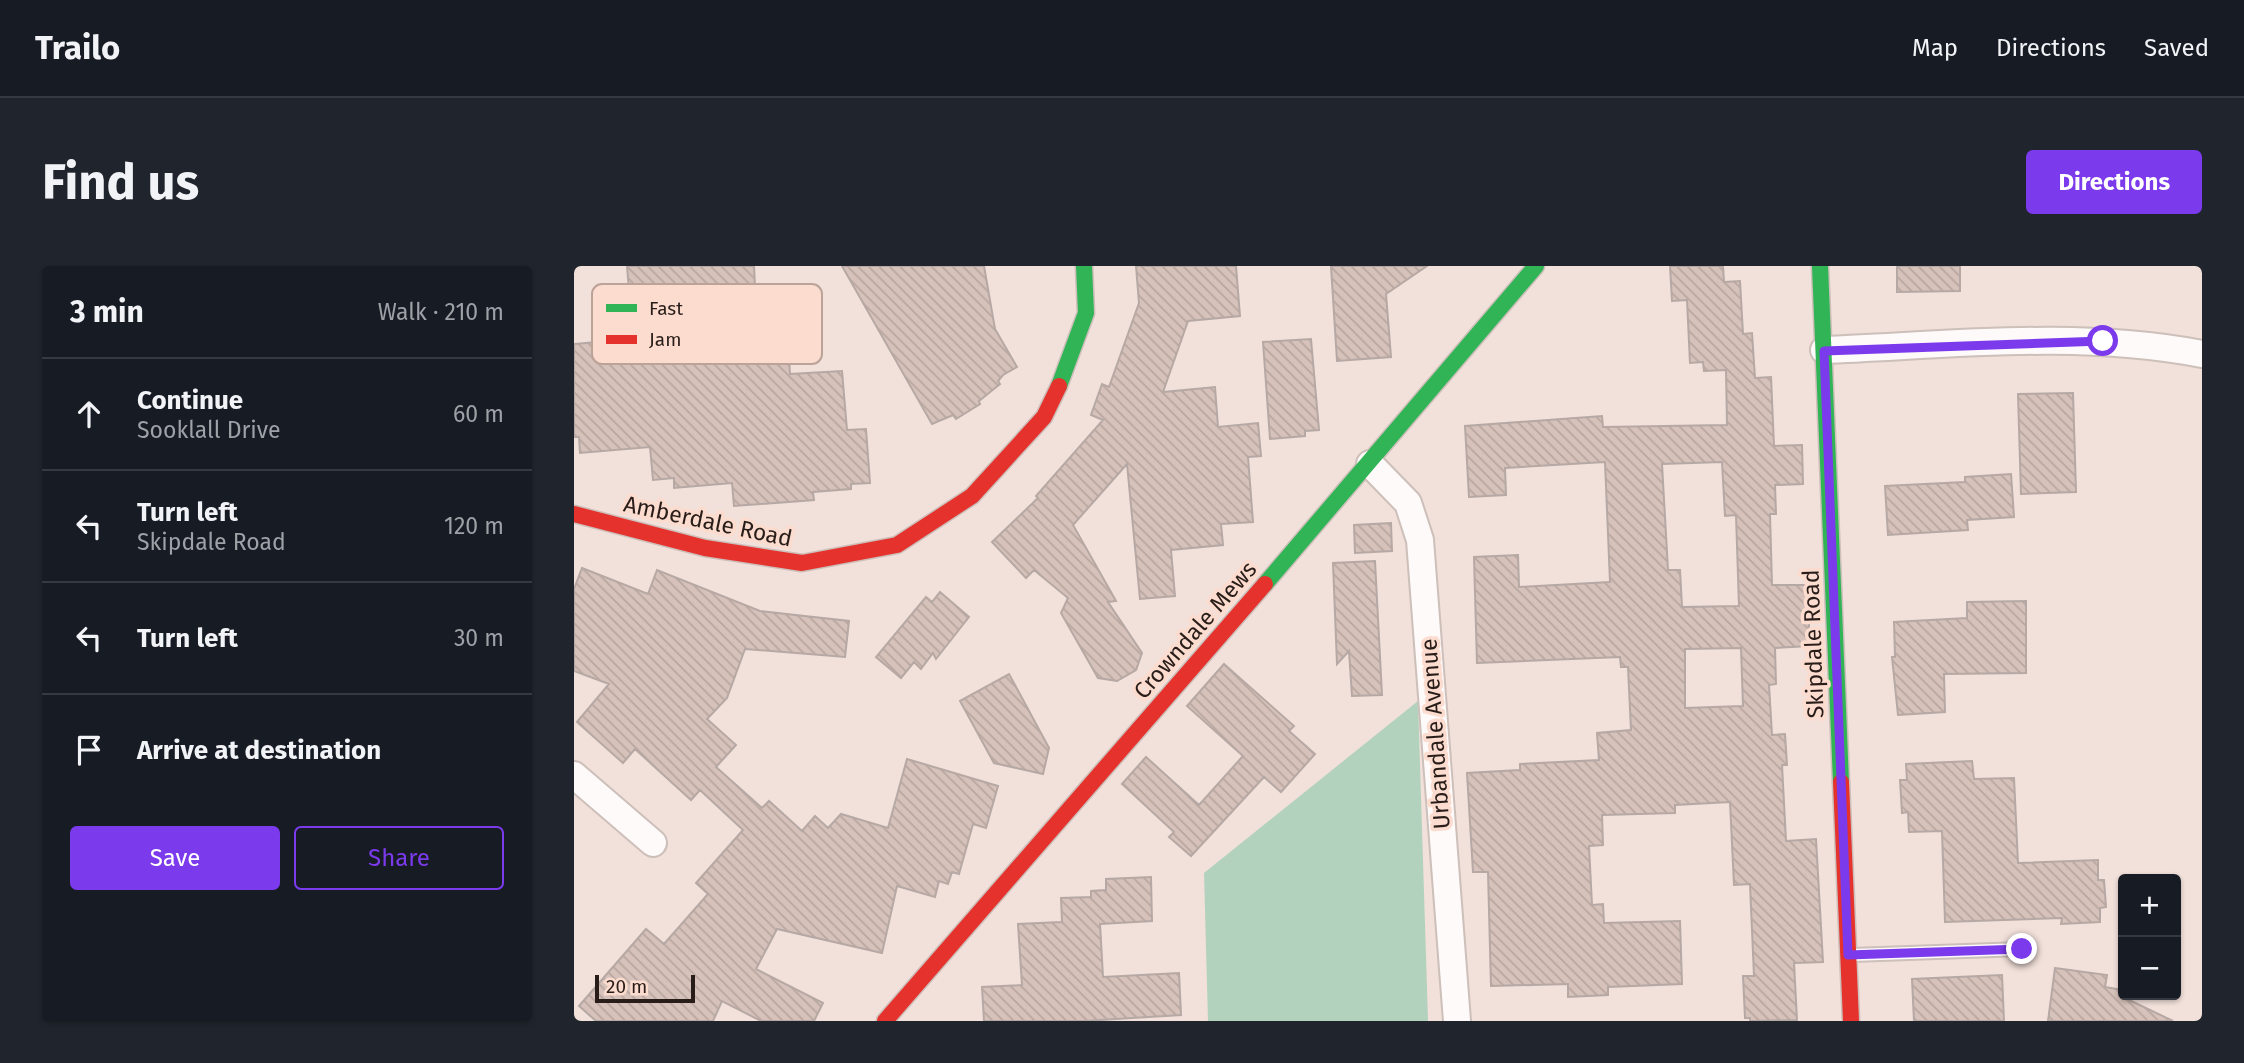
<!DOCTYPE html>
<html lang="en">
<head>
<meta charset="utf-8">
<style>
  :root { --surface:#171b24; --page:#20242c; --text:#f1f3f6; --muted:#9ea1a6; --line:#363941; --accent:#7c3aed }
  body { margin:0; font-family:"Fira Sans",sans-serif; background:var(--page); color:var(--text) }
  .controls { position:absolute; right:21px; bottom:21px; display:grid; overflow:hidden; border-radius:7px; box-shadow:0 2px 5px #0004 }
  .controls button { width:63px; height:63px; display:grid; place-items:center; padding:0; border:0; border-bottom:2px solid var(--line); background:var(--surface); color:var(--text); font:35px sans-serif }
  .scale { position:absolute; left:21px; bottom:18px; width:100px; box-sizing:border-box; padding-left:7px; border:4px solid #281d19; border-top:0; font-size:19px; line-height:24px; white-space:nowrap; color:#281d19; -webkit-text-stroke:5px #fcdccf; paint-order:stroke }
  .stop { position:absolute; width:21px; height:21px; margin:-16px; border:5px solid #7c3aed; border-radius:50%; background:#fff }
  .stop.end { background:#7c3aed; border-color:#fff; box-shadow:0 2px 7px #0008 }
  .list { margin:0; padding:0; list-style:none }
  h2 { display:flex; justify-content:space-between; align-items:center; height:91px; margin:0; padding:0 28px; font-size:30px }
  h2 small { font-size:23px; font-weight:400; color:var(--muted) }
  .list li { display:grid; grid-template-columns:46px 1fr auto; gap:21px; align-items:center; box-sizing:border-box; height:112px; padding:0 28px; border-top:2px solid var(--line) }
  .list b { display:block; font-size:26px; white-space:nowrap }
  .list p { margin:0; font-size:23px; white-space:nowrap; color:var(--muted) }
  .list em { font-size:23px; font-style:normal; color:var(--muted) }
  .actions { display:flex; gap:14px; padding:21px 28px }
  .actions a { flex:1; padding:16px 0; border:2px solid var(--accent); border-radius:7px; text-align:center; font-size:24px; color:var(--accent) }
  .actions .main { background:var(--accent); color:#fff }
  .icon { flex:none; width:38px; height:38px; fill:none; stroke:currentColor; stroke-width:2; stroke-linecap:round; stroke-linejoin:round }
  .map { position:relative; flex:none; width:1628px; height:755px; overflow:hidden; border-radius:7px }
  header { display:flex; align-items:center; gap:42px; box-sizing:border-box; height:98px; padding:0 35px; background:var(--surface); border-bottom:2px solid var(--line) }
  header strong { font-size:33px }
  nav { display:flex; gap:38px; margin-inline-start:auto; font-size:24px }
  .intro { display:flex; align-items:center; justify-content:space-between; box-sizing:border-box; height:168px; padding:0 42px }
  h1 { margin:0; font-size:49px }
  .button { padding:18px 32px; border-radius:7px; background:var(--accent); color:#fff; font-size:24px; font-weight:700 }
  main { display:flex; gap:42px; padding:0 42px }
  aside { flex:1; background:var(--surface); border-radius:7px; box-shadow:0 2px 5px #0004 }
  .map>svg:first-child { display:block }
  .green { fill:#b3d2bd }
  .building { fill:url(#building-back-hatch); stroke:#b6a8a4; stroke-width:2; fill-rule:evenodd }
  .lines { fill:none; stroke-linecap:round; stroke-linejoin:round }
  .lane-casing { stroke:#cdbfba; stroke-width:16 }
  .street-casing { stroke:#cdbfba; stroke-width:30 }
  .fast-casing { stroke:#cdbfba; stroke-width:19 }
  .jam-casing { stroke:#cdbfba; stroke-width:19 }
  .lane { stroke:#fdfaf9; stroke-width:12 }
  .street { stroke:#fdfaf9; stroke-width:26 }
  .fast { stroke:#30b455; stroke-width:16 }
  .jam { stroke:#e5322d; stroke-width:16 }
  .route { stroke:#7c3aed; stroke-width:9 }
  .labels { text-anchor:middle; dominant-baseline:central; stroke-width:7; stroke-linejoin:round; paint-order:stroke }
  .street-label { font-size:23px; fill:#281d19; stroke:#fcdccf }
  .key { fill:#fcdccf; stroke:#bca398; stroke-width:2 }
  .key-label { font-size:19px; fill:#281d19 }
</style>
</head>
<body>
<header>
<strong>Trailo</strong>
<nav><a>Map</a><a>Directions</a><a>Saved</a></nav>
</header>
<div class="intro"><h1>Find us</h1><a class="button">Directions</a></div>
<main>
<aside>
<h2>3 min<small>Walk · 210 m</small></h2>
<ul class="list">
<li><svg class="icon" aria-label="ahead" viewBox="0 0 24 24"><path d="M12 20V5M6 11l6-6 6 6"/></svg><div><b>Continue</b><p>Sooklall Drive</p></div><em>60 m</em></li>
<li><svg class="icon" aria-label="left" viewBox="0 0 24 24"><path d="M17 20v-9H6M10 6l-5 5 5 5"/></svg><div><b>Turn left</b><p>Skipdale Road</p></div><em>120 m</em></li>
<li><svg class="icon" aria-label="left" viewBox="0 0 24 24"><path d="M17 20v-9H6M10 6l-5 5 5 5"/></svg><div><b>Turn left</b></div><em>30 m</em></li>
<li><svg class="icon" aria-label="arrive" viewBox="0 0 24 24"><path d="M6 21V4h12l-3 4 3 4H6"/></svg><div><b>Arrive at destination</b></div></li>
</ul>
<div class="actions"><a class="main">Save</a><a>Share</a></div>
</aside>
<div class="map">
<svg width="1628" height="755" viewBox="0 0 1628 755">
  <defs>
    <pattern id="building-back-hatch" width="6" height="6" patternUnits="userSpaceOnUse" patternTransform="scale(1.75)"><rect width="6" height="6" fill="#d6c2ba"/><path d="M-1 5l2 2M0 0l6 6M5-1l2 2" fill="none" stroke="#b8a69f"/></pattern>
  </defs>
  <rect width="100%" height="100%" fill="#f2e0da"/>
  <path class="green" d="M844,435L854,755H634L630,607Z"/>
  <path class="building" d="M53,0H180L182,41L212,40L216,108L268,105L273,164L292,163L296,217L277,218V223L239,226L240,234L160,240L158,217L100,222V212L79,214L76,181L6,187L5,171H0V78L59,73Z
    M268,0H410L421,63L443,101L429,109L424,115L426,118L405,135L406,138L382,153L379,149L358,158Z
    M562,0H662L666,50L614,55L589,126L641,121L644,161L684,157L687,190L674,191L679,256L647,258L649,279L597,284L601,330L566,333L553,198L499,259L542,335L534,336L568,387L562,404L543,415L524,412L487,347L494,332L460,304L452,312L418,276L464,232L462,230L529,154L517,149L528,118L535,121L565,37Z
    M757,0H853L812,28L817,91L763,95Z
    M1096,0H1149L1150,16L1166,15L1169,68L1178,67L1181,112L1197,111L1200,180L1228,179L1229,218L1201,219L1202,248H1196L1198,319H1233L1235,336V380L1201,382L1202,418L1195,419L1198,469L1211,468L1213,499H1208L1212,575L1242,573L1249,696L1220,697L1223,754L1176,755V752H1171L1169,710H1180L1176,618L1160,619L1156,536L1101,539V547L1028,549L1029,579L1015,580L1018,639L1029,638L1030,657L1106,655L1108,718L1034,721V729L994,731V718L917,720L914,606H899L893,507L946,504V498L1025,494L1023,467L1057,464L1054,401H1047L1046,391L903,397L900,291L944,289L945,321L1036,316L1031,196L931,202L932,229L895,231L891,160L1028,150L1029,161L1153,159L1152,104L1130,105L1129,96L1116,97L1113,34L1098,35ZM1148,196L1151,250L1162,249L1165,340L1108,341L1106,304H1094L1088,198ZM1167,382L1169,440L1111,442V383Z
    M1323,0H1386V25L1323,26Z
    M737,73L745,164L731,165V170L696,173L689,76Z
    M1499,127L1502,226L1447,228L1444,128Z
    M1437,208L1440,251L1393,254L1394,264L1314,269L1311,220L1391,216V211Z
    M817,257L818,285L781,287L780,259Z
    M801,295L808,429L778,430L775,385L763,398L759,297Z
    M8,302L74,328L83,304L186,345L275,355L271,391L171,383L153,432L133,453L162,479L142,501L188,542L195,535L228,565L241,550L254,562L267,548L314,562L333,493L424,520L412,562L399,558L385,608L378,606L374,618L365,615L361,631L323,620L308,687L203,663L182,703L249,737L240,755H187L148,735L139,755H22L5,740L72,663L90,678L134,628L122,617L169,564L126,524L117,534L61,483L49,497L3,456L35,418L0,405V323Z
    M366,326L395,351L362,393L359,387L347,403L340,396L327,412L302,391L352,331L358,336Z
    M1452,335V407L1370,408L1371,446L1324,449L1318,391H1321L1320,356L1393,352V336Z
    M650,398L720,460L715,465L741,488L707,526L690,511L617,590L595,571L600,566L548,518L572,491L625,539L669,490L613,440Z
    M435,408L475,482L469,508L420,497L386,435Z
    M1398,495L1400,513L1440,512L1444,597L1524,594V614H1530L1532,641L1526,642V656L1487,658L1488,652L1371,656L1368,565L1335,566L1334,546L1328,547L1326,514H1333L1332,498Z
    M577,611L578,655L526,658L529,711L605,707L607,749L510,755H410L408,721L448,719L444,658L488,656L487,632L517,631V625L532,624V613Z
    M1481,702L1533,709L1531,721L1549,724V731L1599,755H1474Z
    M1428,709L1430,755H1340L1338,713Z"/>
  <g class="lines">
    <defs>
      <path id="lane" d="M1278,689L1448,683"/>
      <path id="street" d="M1250,84C1375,79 1504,64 1628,88
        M796,198L834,237L846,274L883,755
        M0,509L79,577"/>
      <path id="fast" d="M1246,0L1267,516
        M485,120L512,47L510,0
        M691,318L962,0"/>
      <path id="jam" d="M0,248L131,282L228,297L323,279L398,230L470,151L485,120
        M1267,516L1277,755
        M311,755L691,318"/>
    </defs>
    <use href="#lane" class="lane-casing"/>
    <use href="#street" class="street-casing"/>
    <use href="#fast" class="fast-casing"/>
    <use href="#jam" class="jam-casing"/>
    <use href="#lane" class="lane"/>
    <use href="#street" class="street"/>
    <use href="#fast" class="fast"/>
    <use href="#jam" class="jam"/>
  </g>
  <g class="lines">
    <path class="route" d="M1448,683L1274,689L1250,85L1529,75"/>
  </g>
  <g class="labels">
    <g class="street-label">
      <text transform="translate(134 255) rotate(12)">Amberdale Road</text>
      <text transform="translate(621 364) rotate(-49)">Crowndale Mews</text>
      <text transform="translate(1239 378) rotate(-92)">Skipdale Road</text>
      <text transform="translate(861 468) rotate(-94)">Urbandale Avenue</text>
    </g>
  </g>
  <rect x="18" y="18" width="230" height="80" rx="10" class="key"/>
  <rect x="32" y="38" width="31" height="8" fill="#30b455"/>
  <rect x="32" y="69" width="31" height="9" fill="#e5322d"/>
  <g class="key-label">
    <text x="75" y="49">Fast</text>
    <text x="75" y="80">Jam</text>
  </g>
</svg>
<div class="controls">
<button>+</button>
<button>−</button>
</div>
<div class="scale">20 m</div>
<div class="stop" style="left:1529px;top:75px"></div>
<div class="stop end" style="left:1448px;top:683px"></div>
</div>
</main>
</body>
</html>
